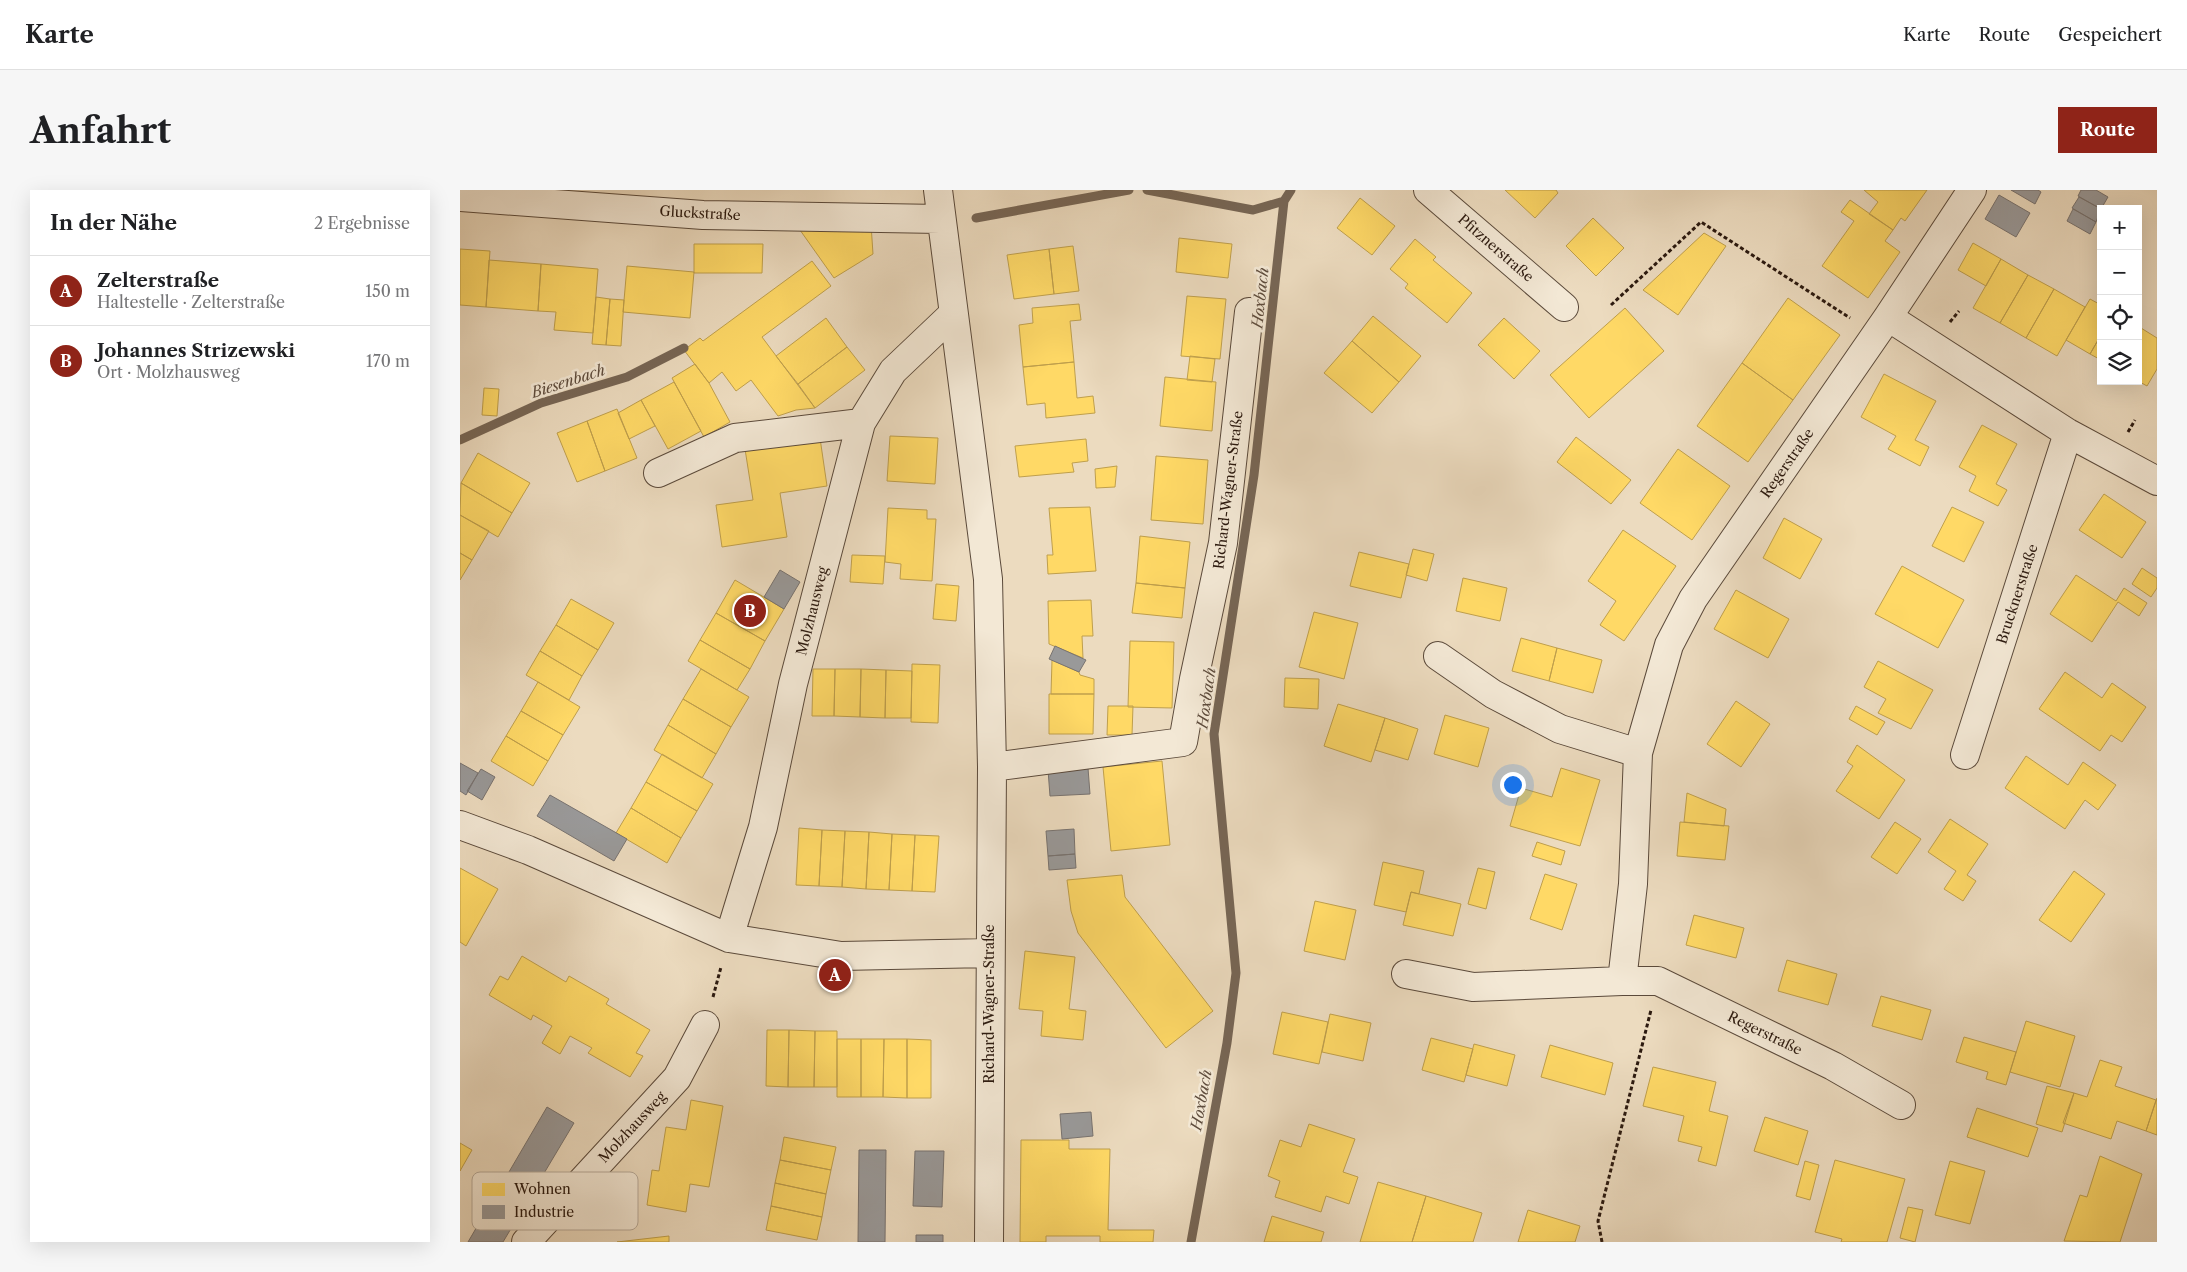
<!DOCTYPE html>
<html lang="de">
<head>
<meta charset="utf-8">
<style>
  :root { --surface:#fff; --page:#f6f6f6; --text:#202124; --muted:#757577; --line:#e0e0e0; --accent:#8f2418 }
  body { margin:0; font-family:"Libre Caslon Text",serif; background:var(--page); color:var(--text) }
  .controls { position:absolute; right:15px; top:15px; display:grid; overflow:hidden; border-radius:0px; box-shadow:0 5px 20px #0002 }
  .controls button { width:45px; height:45px; display:grid; place-items:center; padding:0; border:0; border-bottom:1px solid var(--line); background:var(--surface); color:var(--text); font:25px sans-serif }
  .you { position:absolute; left:1052px; top:594px; width:18px; height:18px; margin:-12px; border:4px solid #fff; border-radius:50%; background:#1a73e8; box-shadow:0 0 0 8px #1a73e833 }
  .badge { display:grid; place-items:center; width:32px; height:32px; border-radius:50%; background:var(--accent); color:#fff; font-size:16px; font-weight:700 }
  .pin { position:absolute; translate:-50% -50%; border:2px solid #fff; box-shadow:0 1px 5px #0006 }
  .list { margin:0; padding:0; list-style:none }
  h2 { display:flex; justify-content:space-between; align-items:center; height:65px; margin:0; padding:0 20px; font-size:21px }
  h2 small { font-size:16px; font-weight:400; color:var(--muted) }
  .list li { display:grid; grid-template-columns:32px 1fr auto; gap:15px; align-items:center; box-sizing:border-box; height:70px; padding:0 20px; border-top:1px solid var(--line) }
  .list b { display:block; font-size:19px; white-space:nowrap }
  .list p { margin:0; font-size:16px; white-space:nowrap; color:var(--muted) }
  .list em { font-size:16px; font-style:normal; color:var(--muted) }
  .icon { flex:none; width:28px; height:28px; fill:none; stroke:currentColor; stroke-width:2; stroke-linecap:round; stroke-linejoin:round }
  .map { position:relative; flex:none; width:1697px; height:1052px; overflow:hidden; border-radius:0px }
  header { display:flex; align-items:center; gap:30px; box-sizing:border-box; height:70px; padding:0 25px; background:var(--surface); border-bottom:1px solid var(--line) }
  header strong { font-size:24px }
  nav { display:flex; gap:28px; margin-inline-start:auto; font-size:18px }
  .intro { display:flex; align-items:center; justify-content:space-between; box-sizing:border-box; height:120px; padding:0 30px }
  h1 { margin:0; font-size:35px }
  .button { padding:12px 22px; border-radius:0px; background:var(--accent); color:#fff; font-size:18px; font-weight:700 }
  main { display:flex; gap:30px; padding:0 30px }
  aside { flex:1; background:var(--surface); border-radius:0px; box-shadow:0 5px 20px #0002 }
  .map>svg:first-child { display:block }
  .homes { fill:#ffd966; stroke:#bf9f4c }
  .industry { fill:#999; stroke:#787370 }
  .lines { fill:none; stroke-linecap:round; stroke-linejoin:round }
  .stream { stroke:#765; stroke-width:9 }
  .minor-casing { stroke:#5b4a3b; stroke-width:30 }
  .path { stroke:#2b190f; stroke-width:3; stroke-dasharray:4 2.5; stroke-linecap:butt }
  .minor { stroke:#f3e8d5; stroke-width:28 }
  .labels { text-anchor:middle; dominant-baseline:central; stroke-width:5; stroke-linejoin:round; paint-order:stroke }
  .street-label { font-size:14px; fill:#2b190f; stroke:#f3e8d5 }
  .water-label { font-size:15px; font-style:italic; fill:#5e4c3d; stroke:#f3e8d5 }
  .key { fill:#f3e8d5; stroke:#b7aa9a; stroke-width:1 }
  .key-label { font-size:14px; fill:#2b190f }
</style>
</head>
<body>
<header>
<strong>Karte</strong>
<nav><a>Karte</a><a>Route</a><a>Gespeichert</a></nav>
</header>
<div class="intro"><h1>Anfahrt</h1><a class="button">Route</a></div>
<main>
<aside>
<h2>In der Nähe<small>2 Ergebnisse</small></h2>
<ul class="list">
<li><span class="badge">A</span><div><b>Zelterstraße</b><p>Haltestelle · Zelterstraße</p></div><em>150 m</em></li>
<li><span class="badge">B</span><div><b>Johannes Strizewski</b><p>Ort · Molzhausweg</p></div><em>170 m</em></li>
</ul>
</aside>
<div class="map">
<svg width="1697" height="1052" viewBox="0 0 1697 1052">
  <rect width="100%" height="100%" fill="#ecdbbf"/>
  <filter id="stains"><feTurbulence type="fractalNoise" baseFrequency=".004" numOctaves="4"/><feColorMatrix values="0 0 0 0 .2 0 0 0 0 .09 0 0 0 0 .02 0 0 0 .5 -.17"/></filter>
  <radialGradient id="worn" r=".72"><stop offset=".6" stop-color="#630" stop-opacity="0"/><stop offset="1" stop-color="#630" stop-opacity=".3"/></radialGradient>
  <path class="homes" d="M1045,0H1096L1098,3L1075,28Z
    M1404,0H1467L1445,31L1441,28L1433,40L1409,24L1418,12Z
    M900,8L935,36L912,65L877,38Z
    M1390,10L1433,40L1425,51L1440,62L1408,108L1362,76L1394,31L1381,22Z
    M1133,28L1164,58L1136,86L1106,56Z
    M335,33L411,34L413,64L374,88Z
    M1244,43L1266,56L1218,125L1183,100Z
    M719,48L772,54L768,88L716,82Z
    M955,49L976,67L973,70L1012,103L987,133L945,98L948,94L930,79Z
    M1513,53L1541,69L1526,96L1498,80Z
    M234,54H303L302,83H234Z
    M613,56L619,101L594,104L589,59Z
    M0,59L30,61L26,117L0,115Z
    M589,59L594,104L554,109L547,65Z
    M1541,69L1568,85L1540,133L1513,118Z
    M29,70L81,74L78,121L26,117Z
    M352,71L371,96L302,147L355,218L336,220L318,226L291,190L276,201L262,182L249,193L224,160L240,148L243,151Z
    M81,74L138,79L133,143L94,140L96,122L78,121Z
    M167,76L234,82L230,128L163,122Z
    M1568,85L1594,99L1566,148L1540,133Z
    M1594,99L1625,117L1597,166L1566,148Z
    M727,106L766,109L760,169L721,166Z
    M136,107L150,109L146,155L132,154Z
    M1328,108L1380,145L1333,210L1282,173Z
    M150,109L164,110L161,156L146,155Z
    M1630,109L1641,115V145L1630,164L1606,150Z
    M619,114L621,130L610,131L614,172L563,177L559,135L573,133L572,118Z
    M1165,118L1204,161L1129,228L1090,185Z
    M913,126L961,166L939,192L892,151Z
    M366,128L387,157L338,194L316,166Z
    M1044,128L1080,161L1054,189L1018,155Z
    M1681,138L1697,148V179L1687,196L1678,191V143Z
    M1641,145V170L1630,164Z
    M892,151L939,192L912,223L864,183Z
    M387,157L405,180L355,218L338,194Z
    M730,166L755,169L752,192L727,190Z
    M614,172L617,208L633,206L635,223L586,228L585,213L567,215L563,177Z
    M1282,173L1333,210L1288,272L1237,236Z
    M235,174L249,193L270,232L244,247L212,188Z
    M1424,184L1476,211L1455,250L1469,257L1460,276L1428,259L1436,246L1401,227Z
    M705,187L756,192L752,241L700,236Z
    M214,192L241,241L208,259L181,210Z
    M24,198L39,199L37,226L22,225Z
    M181,210L195,236L169,249L158,223Z
    M157,219L177,268L145,281L127,231Z
    M127,231L145,281L117,292L97,243Z
    M1522,235L1557,254L1536,294L1547,300L1538,316L1509,301L1516,286L1499,277Z
    M430,246L478,248L475,294L427,291Z
    M1116,247L1171,290L1151,314L1097,272Z
    M360,248L367,296L320,303L327,347L262,357L256,315L293,310L285,259Z
    M626,249L628,271L612,273L614,282L559,287L555,256Z
    M1218,259L1270,296L1232,350L1180,313Z
    M18,263L70,293L52,323L1,293Z
    M696,266L748,270L743,334L691,330Z
    M657,276L655,297L636,298L635,279Z
    M1,293L52,323L38,347L0,325Z
    M1644,304L1686,332L1662,368L1619,340Z
    M630,317L636,381L588,384L587,365H593L589,318Z
    M1492,317L1524,332L1504,372L1472,356Z
    M428,318L467,320V329H476L472,391L440,389L441,374L425,372Z
    M0,325L29,341L12,370L0,363Z
    M1324,328L1362,349L1340,389L1303,368Z
    M1163,340L1216,376L1164,451L1140,435L1156,411L1128,391Z
    M680,346L730,352L725,398L676,393Z
    M953,359L974,364L967,391L946,385Z
    M899,362L949,374L941,408L890,396Z
    M0,363L12,370L0,390Z
    M392,365L425,366L423,394L390,392Z
    M1442,376L1504,410L1478,458L1415,424Z
    M1682,378L1697,388V398L1691,407L1672,394Z
    M1616,385L1656,411L1664,398L1687,413L1679,426L1658,412L1632,452L1590,424Z
    M1003,388L1047,398L1040,431L996,421Z
    M275,390L324,419L305,451L256,423Z
    M676,393L725,398L722,428L672,423Z
    M476,394L499,396L496,431L473,429Z
    M1276,400L1329,429L1308,468L1254,439Z
    M111,409L154,433L138,460L96,435Z
    M631,410L633,446H622L623,468L589,454L588,411Z
    M854,422L898,433L884,489L839,477Z
    M256,423L305,451L290,479L240,450Z
    M96,435L138,460L122,486L80,461Z
    M1061,448L1097,458L1089,491L1052,481Z
    M240,450L290,479L277,500L228,471Z
    M670,451L714,452L712,518L668,517Z
    M1097,458L1142,470L1133,503L1089,491Z
    M80,461L122,486L109,510L66,485Z
    M592,470L619,482L620,485L634,489V504H591Z
    M1418,471L1473,500L1451,539L1418,523L1426,509L1404,497Z
    M452,474L480,475L478,533L451,532Z
    M241,479L289,507L271,537L223,509Z
    M353,479H375L374,526H352Z
    M375,479H401L400,527L374,526Z
    M401,479L426,480L425,528L400,527Z
    M426,480L452,481L451,528H425Z
    M1605,482L1642,508L1652,493L1686,517L1662,552L1651,545L1640,561L1579,519Z
    M825,488L859,489L858,519L824,517Z
    M78,492L120,517L103,545L61,521Z
    M589,504H634L633,544H589Z
    M223,509L271,537L256,564L208,535Z
    M1276,511L1310,534L1281,577L1247,554Z
    M878,514L925,528L911,572L864,556Z
    M648,516H673L672,545H647Z
    M1396,516L1425,532L1417,545L1389,529Z
    M61,521L103,545L88,571L46,546Z
    M985,525L1029,538L1018,577L974,564Z
    M925,528L958,539L948,570L915,560Z
    M208,535L256,564L242,588L194,560Z
    M46,546L88,571L73,596L31,571Z
    M1397,555L1445,590L1419,629L1376,601L1393,576L1387,572Z
    M202,564L253,594L237,621L186,592Z
    M1566,566L1608,595L1623,572L1656,595L1638,620L1625,610L1605,639L1545,598Z
    M702,571L710,655L651,661L643,577Z
    M1101,578L1140,590L1120,656L1050,636L1061,598L1092,607Z
    M186,592L237,621L221,648L171,618Z
    M1227,603L1266,619L1264,636L1224,632Z
    M171,618L221,648L207,673L156,643Z
    M1490,629L1528,654L1507,685L1516,691L1503,711L1484,699L1496,681L1468,662Z
    M1220,632L1269,636L1265,670L1217,666Z
    M1435,632L1461,649L1437,684L1411,667Z
    M339,638L362,640L359,696L336,695Z
    M362,640L385,641L382,697L359,696Z
    M385,641L409,642L406,699L382,697Z
    M409,642L432,644L429,700L406,699Z
    M432,644L455,645L452,701L429,700Z
    M455,645L479,646L475,702L452,701Z
    M1077,652L1105,661L1101,675L1072,666Z
    M923,672L964,681L959,704L951,702L946,722L914,715Z
    M0,678L38,699L6,756L0,752Z
    M1018,678L1035,682L1026,719L1008,714Z
    M1614,681L1645,704L1611,752L1579,730Z
    M1085,684L1117,694L1102,740L1070,729Z
    M662,685L665,707L753,821L706,858L618,743L611,721L607,690Z
    M951,702L1001,714L993,746L943,735Z
    M855,711L896,720L885,770L844,761Z
    M1234,725L1284,738L1276,768L1226,755Z
    M565,761L615,767L609,819L626,821L623,850L581,846L583,821L559,819Z
    M62,766L106,792L109,786L149,809L146,814L190,840L176,863L183,866L170,887L128,863L132,858L110,846L100,864L82,853L92,836L73,825L71,830L29,805L40,786L48,790Z
    M1327,770L1377,784L1368,815L1318,801Z
    M1421,806L1471,820L1462,850L1412,836Z
    M822,822L868,832L859,874L813,864Z
    M870,824L911,833L903,871L862,862Z
    M1566,831L1615,846L1600,897L1550,882Z
    M307,840H329L328,897L306,896Z
    M329,840L355,841L354,897H328Z
    M355,841H377V897H354Z
    M1504,847L1556,862L1546,895L1526,889L1528,882L1496,872Z
    M971,848L1013,859L1004,892L962,880Z
    M377,849H401V907H377Z
    M401,849H424L423,907H401Z
    M424,849H447V908L423,907Z
    M447,849L471,850V908H447Z
    M1014,854L1055,865L1047,896L1006,885Z
    M1090,855L1153,873L1145,905L1081,887Z
    M1640,870L1662,877L1655,896L1696,910L1686,941L1657,931L1651,949L1603,933L1614,903L1627,907Z
    M1193,877L1256,892L1249,921L1268,926L1256,976L1238,971L1242,957L1218,951L1224,926L1183,916Z
    M1587,896L1614,903L1602,942L1576,934Z
    M1697,908V945L1686,941Z
    M231,910L263,916L249,997L230,994L226,1022L187,1015L192,980L199,981L206,937L226,940Z
    M1517,918L1578,938L1568,967L1507,947Z
    M1305,927L1348,941L1338,975L1294,961Z
    M849,934L895,949L883,982L898,987L889,1014L866,1006L861,1022L815,1007L820,991L808,986L820,950L841,957Z
    M324,947L376,957L371,980L320,970Z
    M561,950H609V959H650L648,1040H694L693,1052H640V1046H586V1052H560Z
    M0,953L12,960L0,981Z
    M1640,966L1682,984L1660,1052L1604,1051L1620,1005L1627,1007Z
    M320,970L371,980L366,1004L315,993Z
    M1375,970L1445,989L1427,1052H1381L1382,1049L1355,1042Z
    M1345,971L1359,975L1350,1010L1336,1006Z
    M1490,971L1525,981L1510,1034L1475,1025Z
    M918,992L966,1006L952,1052H900Z
    M315,993L366,1004L362,1027L311,1016Z
    M966,1006L1022,1023L1013,1052H952Z
    M311,1016L362,1027L357,1050L306,1040Z
    M1448,1017L1463,1020L1455,1052L1440,1048Z
    M1068,1020L1120,1036L1115,1052H1058Z
    M812,1026L864,1042L861,1052H804Z
    M209,1046V1052H157Z"/>
  <path class="industry" d="M1551,0H1578L1581,2L1575,14Z
    M1621,0H1636L1648,7L1641,19L1618,6Z
    M1539,5L1570,23L1556,47L1525,29Z
    M1619,7L1641,19L1636,32L1612,18Z
    M1613,19L1636,32L1630,44L1607,31Z
    M320,380L340,392L324,419L304,407Z
    M595,456L626,470L619,482L589,469Z
    M0,573L18,583L6,605L0,601Z
    M628,578L630,604L590,606L588,580Z
    M21,579L35,587L22,610L7,601Z
    M90,605L167,649L154,671L77,626Z
    M614,639L615,664L588,666L586,641Z
    M615,664L616,678L589,680L588,666Z
    M87,917L114,933L43,1052H8Z
    M631,922L633,946L602,949L600,924Z
    M399,960H426L425,1052H398Z
    M455,961H484L482,1017L453,1016Z
    M456,1045H483V1052H456Z"/>
  <g class="lines">
    <path class="stream" d="M687,0L793,20L824,11
      M516,28L669,0
      M0,250L81,213L167,187L224,158
      M731,1052L767,853L776,783L754,544L794,285L824,11L831,0"/>
    <defs>
      <path id="minor" d="M478,0L528,389L532,577L529,1052
        M968,0L1104,117
        M0,7L243,25L480,29
        M1428,127L1608,243L1697,291
        M198,283L275,248L401,233
        M978,466L1033,504L1100,539L1178,563
        M1505,565L1608,243
        M532,577L723,552L734,489L763,353L789,122
        M0,635L68,660L269,748L381,766L529,763
        M269,748L303,637L333,494L401,233L433,181L493,124
        M946,784L1013,797L1162,791L1173,694L1178,563L1209,455L1233,409L1428,127L1512,0
        M1162,791H1198L1373,876L1441,915
        M66,1052L217,888L245,835"/>
    </defs>
    <use href="#minor" class="minor-casing"/>
    <path class="path" d="M1151,115L1241,32L1390,128
      M1490,132L1499,121
      M1668,242L1675,230
      M253,807L261,777
      M1142,1052L1138,1031L1191,820"/>
    <use href="#minor" class="minor"/>
  </g>
  <g class="labels">
    <g class="street-label">
      <text transform="translate(240 23) rotate(3)">Gluckstraße</text>
      <text transform="translate(1036 58) rotate(41)">Pfitznerstraße</text>
      <text transform="translate(1327 273) rotate(-55)">Regerstraße</text>
      <text transform="translate(768 300) rotate(-83)">Richard-Wagner-Straße</text>
      <text transform="translate(1557 404) rotate(-72)">Brucknerstraße</text>
      <text transform="translate(352 421) rotate(-76)">Molzhausweg</text>
      <text transform="translate(529 814) rotate(-90)">Richard-Wagner-Straße</text>
      <text transform="translate(1305 843) rotate(26)">Regerstraße</text>
      <text transform="translate(172 937) rotate(-47)">Molzhausweg</text>
    </g>
    <g class="water-label">
      <text transform="translate(800 108) rotate(-84)">Hoxbach</text>
      <text transform="translate(108 191) rotate(-18)">Biesenbach</text>
      <text transform="translate(746 508) rotate(-82)">Hoxbach</text>
      <text transform="translate(741 910) rotate(-80)">Hoxbach</text>
    </g>
  </g>
  <rect x="12" y="982" width="166" height="58" rx="8" class="key"/>
  <rect x="22" y="993" width="23" height="13" fill="#ffd966"/>
  <rect x="22" y="1015" width="23" height="14" fill="#999"/>
  <g class="key-label">
    <text x="54" y="1004">Wohnen</text>
    <text x="54" y="1027">Industrie</text>
  </g>
  <rect width="100%" height="100%" filter="url(#stains)"/>
  <rect width="100%" height="100%" fill="url(#worn)"/>
</svg>
<div class="controls">
<button>+</button>
<button>−</button>
<button><svg class="icon" aria-label="locate" viewBox="0 0 24 24"><circle cx="12" cy="12" r="6"/><path d="M12 2v4M12 18v4M2 12h4M18 12h4"/></svg></button>
<button><svg class="icon" aria-label="layers" viewBox="0 0 24 24"><path d="M12 4l9 5-9 5-9-5zM3 14l9 5 9-5"/></svg></button>
</div>
<div class="you"></div>
<div class="pin badge" style="left:375px;top:785px">A</div>
<div class="pin badge" style="left:290px;top:421px">B</div>
</div>
</main>
</body>
</html>
